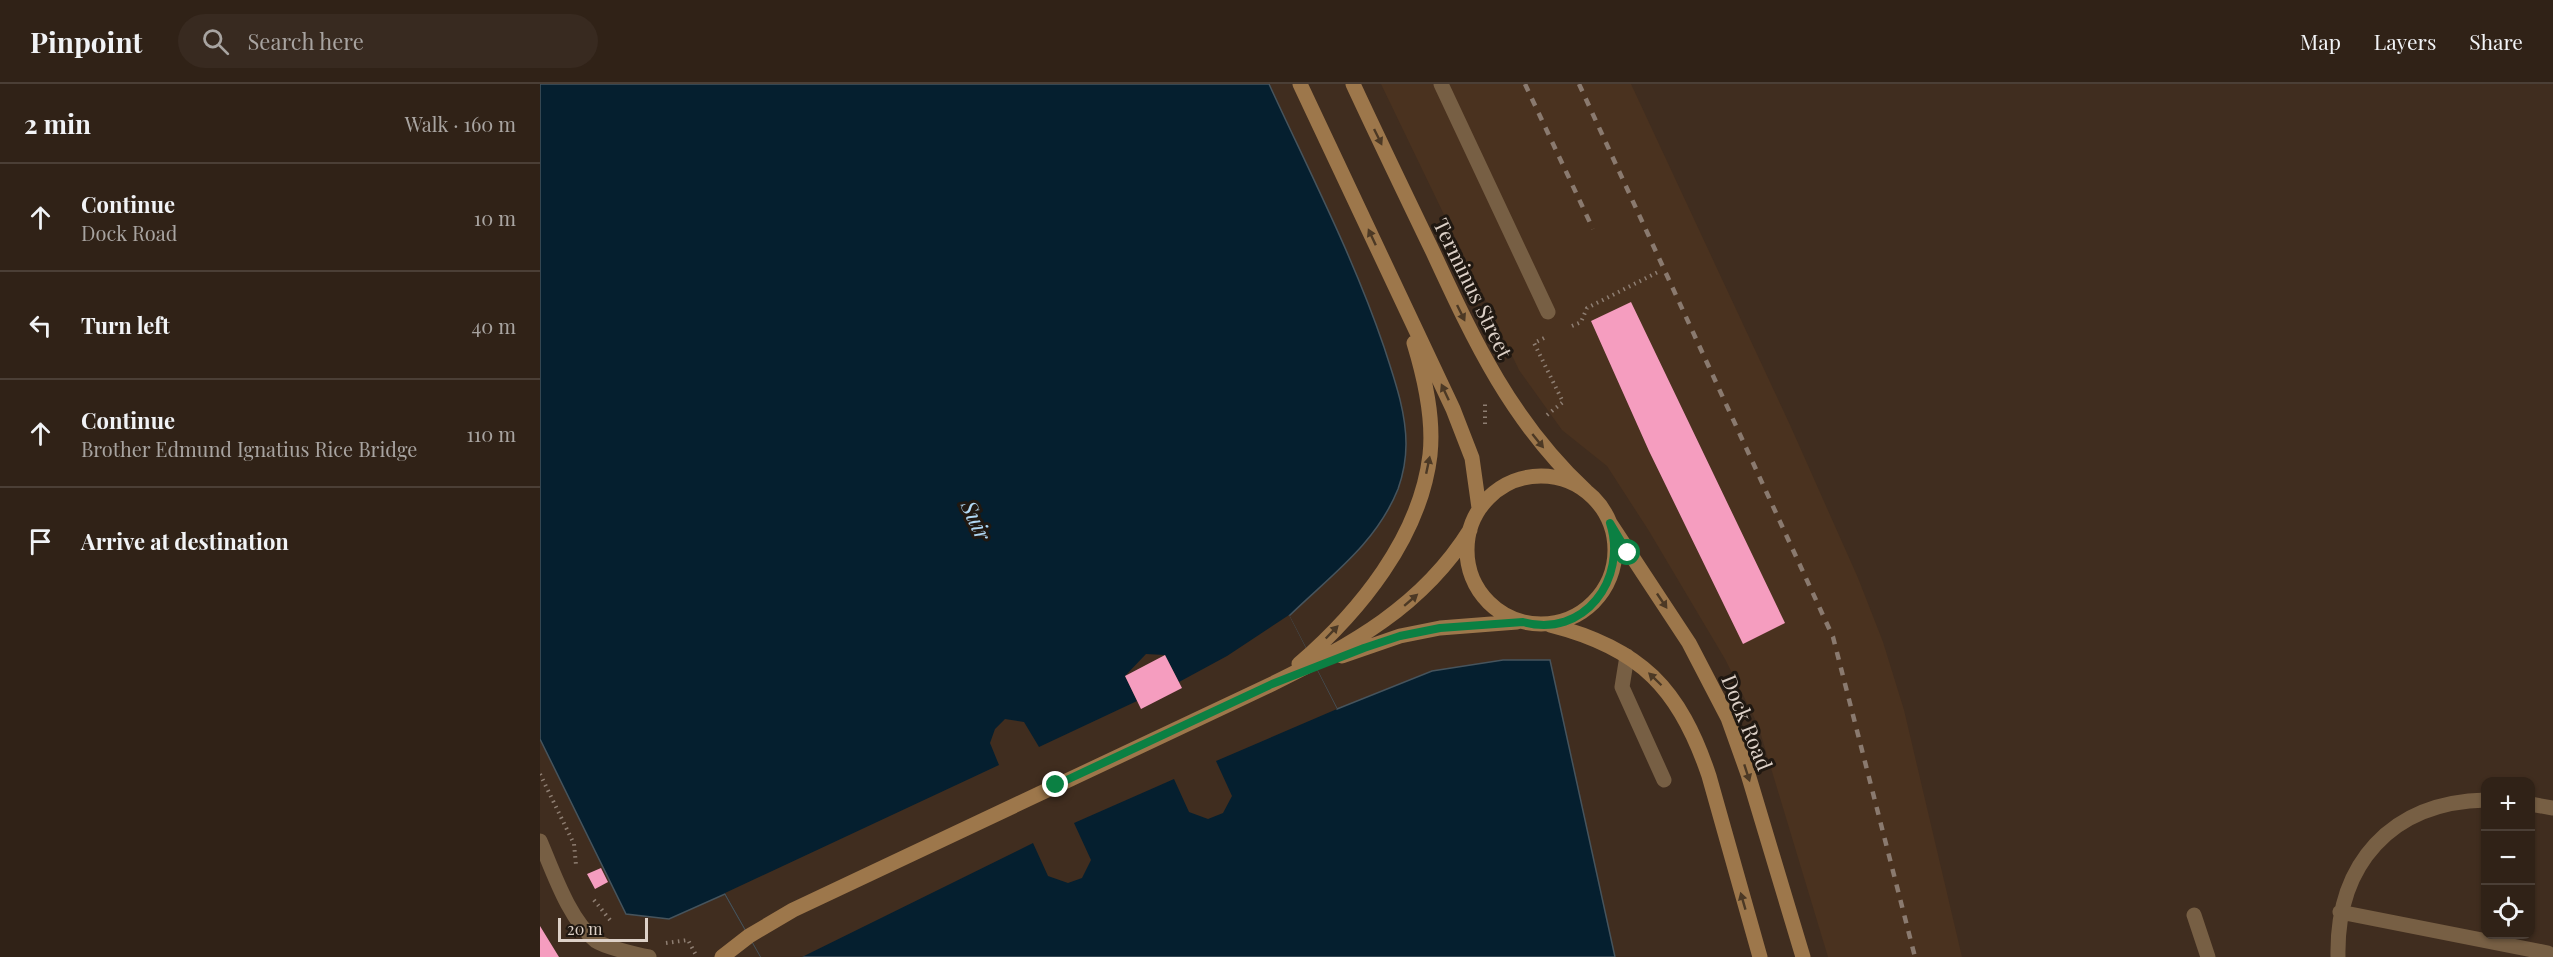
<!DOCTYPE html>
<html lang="en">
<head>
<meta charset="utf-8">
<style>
  :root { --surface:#302217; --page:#382a20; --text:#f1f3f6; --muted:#a8a4a1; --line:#4b3f36 }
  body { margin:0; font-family:"Playfair Display",serif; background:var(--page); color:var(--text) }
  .controls { position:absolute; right:18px; bottom:18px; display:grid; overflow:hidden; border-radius:12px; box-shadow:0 2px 4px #0004 }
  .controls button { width:54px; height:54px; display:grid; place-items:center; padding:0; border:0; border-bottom:2px solid var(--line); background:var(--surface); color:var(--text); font:30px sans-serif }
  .scale { position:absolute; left:18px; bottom:15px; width:90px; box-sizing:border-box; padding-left:6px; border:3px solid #ddd1c8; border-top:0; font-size:16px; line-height:21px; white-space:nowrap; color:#ddd1c8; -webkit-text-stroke:4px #201811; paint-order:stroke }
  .stop { position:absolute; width:18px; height:18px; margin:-14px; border:4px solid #0b8043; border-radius:50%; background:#fff }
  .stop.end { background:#0b8043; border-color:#fff; box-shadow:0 2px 6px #0008 }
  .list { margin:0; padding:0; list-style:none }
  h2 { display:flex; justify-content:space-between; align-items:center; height:78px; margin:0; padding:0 24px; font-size:26px }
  h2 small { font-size:20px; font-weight:400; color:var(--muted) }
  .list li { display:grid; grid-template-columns:39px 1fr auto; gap:18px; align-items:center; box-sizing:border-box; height:108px; padding:0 24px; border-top:2px solid var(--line) }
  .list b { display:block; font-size:22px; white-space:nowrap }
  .list p { margin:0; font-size:20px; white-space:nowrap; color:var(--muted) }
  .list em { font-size:20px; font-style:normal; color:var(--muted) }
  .icon { flex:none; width:33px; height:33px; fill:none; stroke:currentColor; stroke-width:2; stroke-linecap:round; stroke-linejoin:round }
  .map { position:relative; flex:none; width:2013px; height:873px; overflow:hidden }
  header { display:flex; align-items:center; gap:36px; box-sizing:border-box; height:84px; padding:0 30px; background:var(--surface); border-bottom:2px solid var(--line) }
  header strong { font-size:28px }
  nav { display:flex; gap:33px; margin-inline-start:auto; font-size:21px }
  .search { width:420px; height:54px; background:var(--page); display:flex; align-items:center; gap:15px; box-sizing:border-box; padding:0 21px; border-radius:33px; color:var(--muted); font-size:22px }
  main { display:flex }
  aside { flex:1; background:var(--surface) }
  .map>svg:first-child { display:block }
  .built { fill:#4a321f }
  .water { fill:#051f2f; stroke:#46545d; stroke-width:1.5 }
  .pier { fill:#402d1f }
  .building { fill:#f59dbf }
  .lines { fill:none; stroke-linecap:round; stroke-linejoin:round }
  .path { stroke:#8e7e72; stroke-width:4; stroke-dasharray:1.5 4.5; stroke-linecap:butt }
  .service { stroke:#775f44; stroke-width:15 }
  .tertiary { stroke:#775f44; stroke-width:15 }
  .secondary { stroke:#9d774b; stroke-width:15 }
  .rail { stroke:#8a7a6f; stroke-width:4.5; stroke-dasharray:8 8; stroke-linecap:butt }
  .oneway { fill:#4c3925 }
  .route { stroke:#0b8043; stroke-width:8 }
  .labels { text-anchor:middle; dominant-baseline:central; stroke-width:6; stroke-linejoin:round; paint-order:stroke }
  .street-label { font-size:21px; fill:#ddd1c8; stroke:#201811 }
  .water-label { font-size:22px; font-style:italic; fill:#b1d8f4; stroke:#201811 }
</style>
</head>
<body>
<header>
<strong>Pinpoint</strong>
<div class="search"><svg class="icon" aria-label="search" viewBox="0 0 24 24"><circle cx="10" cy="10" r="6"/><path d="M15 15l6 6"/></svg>Search here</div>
<nav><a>Map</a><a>Layers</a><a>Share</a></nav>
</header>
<main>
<aside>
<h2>2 min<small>Walk · 160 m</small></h2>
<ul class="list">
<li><svg class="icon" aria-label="ahead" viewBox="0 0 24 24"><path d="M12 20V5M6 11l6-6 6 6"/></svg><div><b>Continue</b><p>Dock Road</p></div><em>10 m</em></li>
<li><svg class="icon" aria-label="left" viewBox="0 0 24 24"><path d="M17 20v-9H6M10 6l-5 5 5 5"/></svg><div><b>Turn left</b></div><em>40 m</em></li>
<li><svg class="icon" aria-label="ahead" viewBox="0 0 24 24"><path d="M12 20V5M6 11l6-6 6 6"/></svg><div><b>Continue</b><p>Brother Edmund Ignatius Rice Bridge</p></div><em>110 m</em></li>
<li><svg class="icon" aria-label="arrive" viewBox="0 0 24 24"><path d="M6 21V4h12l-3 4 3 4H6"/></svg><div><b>Arrive at destination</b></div></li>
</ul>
</aside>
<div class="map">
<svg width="2013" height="873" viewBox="0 0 2013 873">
  <rect width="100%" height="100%" fill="#402d1f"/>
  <path class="built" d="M841,0H1091L1250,341L1318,494L1343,558L1364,626L1422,873H1288L1218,641L1185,575L1109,447L1067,382L1022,346L979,286Z"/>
  <path class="water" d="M0,0H729C769,87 813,172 844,263C854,294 866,327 866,360C866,375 863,391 858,405C836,460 790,492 749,532L797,625L892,587L963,576H1010L1075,873H221L185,810L129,835L86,830L0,655Z"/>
  <path class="pier" d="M749,531L797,625L676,677L692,712L683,729L668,735L649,728L634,695L534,739L551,776L542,794L528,799L508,792L493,759L262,873H221L185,809L459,681L450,659L455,645L465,635L484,638L499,663L597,617L585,592L606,570L625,571L639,598L687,572Z"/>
  <path class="building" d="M1091,218L1245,539L1203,560L1109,367L1051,237Z
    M625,571L642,604L601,625L585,592Z
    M61,784L68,798L55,805L47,790Z
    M0,842L19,873H0Z"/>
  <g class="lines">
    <path class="path" d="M1032,242L1041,238L1047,224L1118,188
      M1004,254L994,259L1023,318L1007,331
      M945,340V320
      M0,690L34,760L36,781
      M54,816L70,836
      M126,859L148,856L157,873"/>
    <path class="service" d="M901,0L1008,228
      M1087,572L1082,603L1124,696
      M1990,720L2013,724
      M1800,828L2008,869
      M1654,831L1668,873
      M1798,873C1796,780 1851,718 1946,716"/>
    <path class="tertiary" d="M0,757C13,787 29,836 56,857C65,863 98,871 109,873"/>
    <path class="secondary" d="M760,0L913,325L932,374L939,424
      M813,0C839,56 866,112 893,168C935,259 972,338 1046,407
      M927 466a74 74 0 1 1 148 0a74 74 0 1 1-148 0Z
      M1070,439L1149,559L1188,634L1208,690L1263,873
      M1010,541C1101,564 1140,605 1169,692L1220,873
      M802,572L860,552L900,544L977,538
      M759,580C819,528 880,454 890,371C894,334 885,295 874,259
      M182,873L209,852L253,826L732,600C811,561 882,523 930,446"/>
    <path class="rail" d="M985,0L1053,145
      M1039,0L1293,553L1375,873"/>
  </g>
  <defs><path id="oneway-solid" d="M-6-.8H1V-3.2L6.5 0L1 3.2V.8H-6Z" transform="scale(1.5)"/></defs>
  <g class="oneway">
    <use href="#oneway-solid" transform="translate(838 53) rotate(64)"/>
    <use href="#oneway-solid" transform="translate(832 153) rotate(-115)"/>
    <use href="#oneway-solid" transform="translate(921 229) rotate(64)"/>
    <use href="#oneway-solid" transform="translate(905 308) rotate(-115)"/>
    <use href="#oneway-solid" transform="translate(998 357) rotate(51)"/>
    <use href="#oneway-solid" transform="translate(888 381) rotate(-78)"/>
    <use href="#oneway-solid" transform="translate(871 516) rotate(-41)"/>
    <use href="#oneway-solid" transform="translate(1122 517) rotate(56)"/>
    <use href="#oneway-solid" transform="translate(792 548) rotate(-46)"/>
    <use href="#oneway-solid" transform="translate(1115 595) rotate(-136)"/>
    <use href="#oneway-solid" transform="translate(1207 689) rotate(72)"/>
    <use href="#oneway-solid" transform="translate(1203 817) rotate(-106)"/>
  </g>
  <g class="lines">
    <path class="route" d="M516,701L732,600L824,564L860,552L900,544L983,538C1044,555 1088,495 1070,439L1088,469"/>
  </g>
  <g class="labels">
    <g class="street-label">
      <text transform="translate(934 204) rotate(64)">Terminus Street</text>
      <text transform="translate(1208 638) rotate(68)">Dock Road</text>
    </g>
    <g class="water-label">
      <text transform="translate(437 436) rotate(65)">Suir</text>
    </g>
  </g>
</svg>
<div class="controls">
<button>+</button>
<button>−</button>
<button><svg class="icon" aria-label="locate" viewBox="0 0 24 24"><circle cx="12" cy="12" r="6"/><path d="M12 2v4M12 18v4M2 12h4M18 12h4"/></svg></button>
</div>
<div class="scale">20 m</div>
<div class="stop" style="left:1088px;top:469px"></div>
<div class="stop end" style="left:516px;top:701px"></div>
</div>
</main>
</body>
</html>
